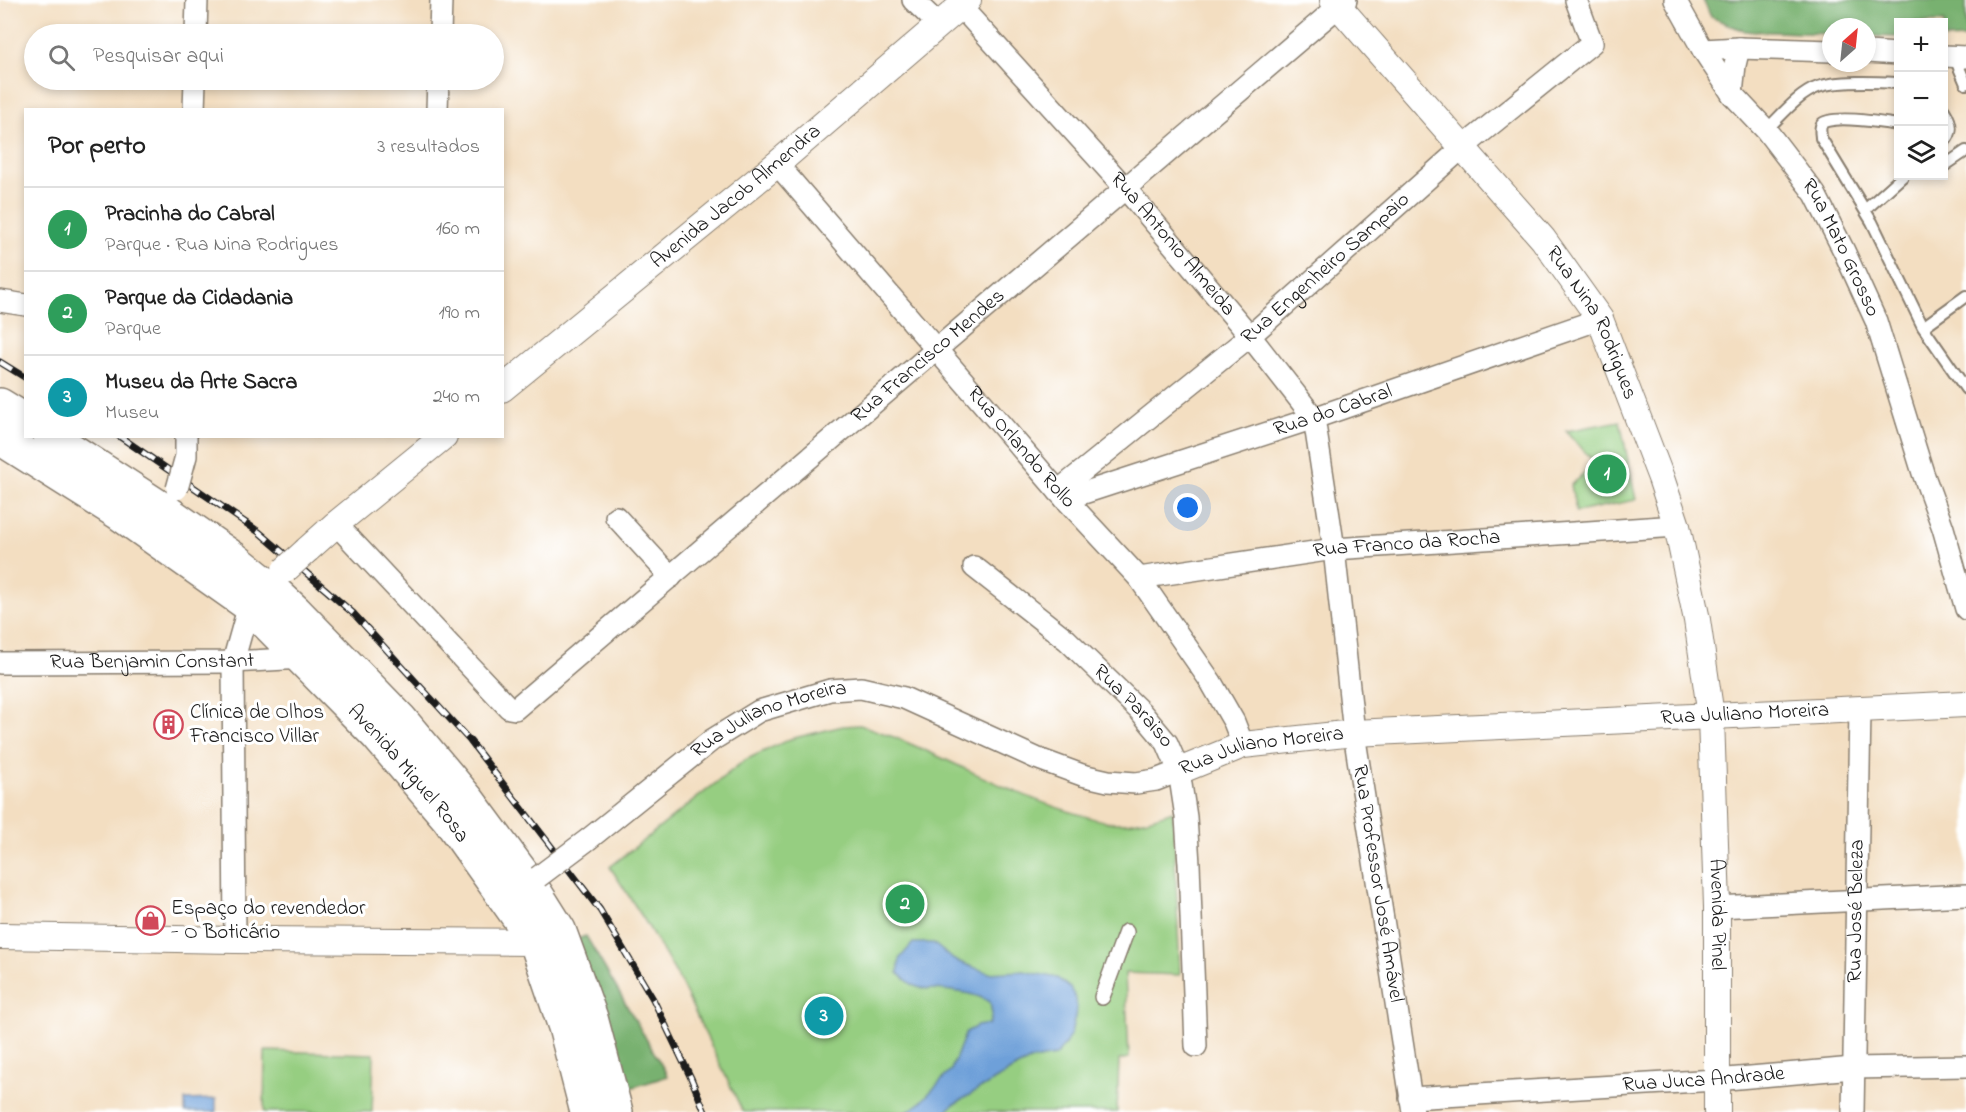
<!DOCTYPE html>
<html lang="pt">
<head>
<meta charset="utf-8">
<style>
  :root { --surface:#fff; --page:#f2f2f2; --text:#222; --muted:#767676; --line:#e0e0e0; --accent:#0b8043 }
  body { margin:0; font-family:"Indie Flower",sans-serif; background:var(--page); color:var(--text) }
  .controls { position:absolute; right:18px; top:18px; display:grid; overflow:hidden; border-radius:0px; box-shadow:0 3px 9px #0003 }
  .controls button { width:54px; height:54px; display:grid; place-items:center; padding:0; border:0; border-bottom:2px solid var(--line); background:var(--surface); color:var(--text); font:30px sans-serif }
  .compass { position:absolute; left:1822px; top:18px; width:54px; height:54px; border-radius:50%; background:var(--surface); box-shadow:0 3px 9px #0003; rotate:27deg }
  .you { position:absolute; left:1188px; top:508px; width:21px; height:21px; margin:-15px; border:4px solid #fff; border-radius:50%; background:#1a73e8; box-shadow:0 0 0 9px #1a73e833 }
  .badge { display:grid; place-items:center; width:39px; height:39px; border-radius:50%; background:var(--accent); color:#fff; font-size:20px; font-weight:700 }
  .pin { position:absolute; translate:-50% -50%; border:3px solid #fff; box-shadow:0 2px 6px #0006 }
  .list { margin:0; padding:0; list-style:none }
  h2 { display:flex; justify-content:space-between; align-items:center; height:78px; margin:0; padding:0 24px; font-size:26px }
  h2 small { font-size:20px; font-weight:400; color:var(--muted) }
  .list li { display:grid; grid-template-columns:39px 1fr auto; gap:18px; align-items:center; box-sizing:border-box; height:84px; padding:0 24px; border-top:2px solid var(--line) }
  .list b { display:block; font-size:22px; white-space:nowrap }
  .list p { margin:0; font-size:20px; white-space:nowrap; color:var(--muted) }
  .list em { font-size:20px; font-style:normal; color:var(--muted) }
  .icon { flex:none; width:33px; height:33px; fill:none; stroke:currentColor; stroke-width:2; stroke-linecap:round; stroke-linejoin:round }
  .map { position:relative; flex:none; width:1966px; height:1112px; overflow:hidden }
  .search { position:absolute; background:var(--surface); box-shadow:0 3px 9px #0003; left:24px; top:24px; width:480px; height:66px; display:flex; align-items:center; gap:15px; box-sizing:border-box; padding:0 21px; border-radius:33px; color:var(--muted); font-size:22px }
  .panel { position:absolute; background:var(--surface); box-shadow:0 3px 9px #0003; left:24px; top:108px; width:480px; height:330px; border-radius:0px }
  .map>svg:first-child { display:block }
  .green { fill:#96ce81; stroke:#59754e; stroke-width:1.5 }
  .forest { fill:#78b16f; stroke:#4a6646; stroke-width:1.5 }
  .water { fill:#6ea0d9; stroke:#455e7a; stroke-width:1.5 }
  .lines { fill:none; stroke-linecap:round; stroke-linejoin:round }
  .service-casing { stroke:#887d6e; stroke-width:14 }
  .pedestrian-casing { stroke:#887d6e; stroke-width:18 }
  .minor-casing { stroke:#887d6e; stroke-width:24 }
  .tertiary-casing { stroke:#887d6e; stroke-width:28 }
  .primary-casing { stroke:#887d6e; stroke-width:36 }
  .service { stroke:#fff; stroke-width:10 }
  .pedestrian { stroke:#fff; stroke-width:15 }
  .minor { stroke:#fff; stroke-width:21 }
  .tertiary { stroke:#fff; stroke-width:26 }
  .primary { stroke:#fff; stroke-width:33 }
  .rail-casing { stroke:#1c1c1c; stroke-width:7 }
  .rail { stroke:#fff; stroke-width:4.5; stroke-dasharray:14; stroke-linecap:butt }
  .minor-bridge-casing { stroke:#887d6e; stroke-width:24; stroke-linecap:butt }
  .tertiary-bridge-casing { stroke:#887d6e; stroke-width:28; stroke-linecap:butt }
  .minor-bridge { stroke:#fff; stroke-width:21 }
  .tertiary-bridge { stroke:#fff; stroke-width:26 }
  .labels { text-anchor:middle; dominant-baseline:central; stroke-width:6; stroke-linejoin:round; paint-order:stroke }
  .street-label { font-size:21px; fill:#1c1c1c; stroke:#fff }
  .poi-label { font-size:21px; fill:#1c1c1c; stroke:#fff; text-anchor:start }
</style>
</head>
<body>
<div class="map">
<svg width="1966" height="1112" viewBox="0 0 1966 1112">
  <rect width="100%" height="100%" fill="#fff"/>
  <filter id="ink" filterUnits="userSpaceOnUse"><feTurbulence type="fractalNoise" baseFrequency=".0167" numOctaves="2"/><feDisplacementMap in="SourceGraphic" scale="12" xChannelSelector="R" yChannelSelector="G"/><feConvolveMatrix kernelMatrix="1 2 1 2 8 2 1 2 1" color-interpolation-filters="sRGB"/></filter>
  <filter id="wash" filterUnits="userSpaceOnUse"><feTurbulence type="fractalNoise" baseFrequency=".008" numOctaves="4" result="noise"/><feDisplacementMap in="SourceGraphic" scale="24" xChannelSelector="R" yChannelSelector="G"/><feGaussianBlur stdDeviation="1.35" result="paint"/><feColorMatrix in="noise" values="0 0 0 0 0 0 0 0 0 0 0 0 0 0 0 0 0 1.4 0 .05"/><feComposite in="paint" operator="in"/></filter>
  <g filter="url(#wash)">
    <rect width="100%" height="100%" fill="#f3dec1"/>
    <path class="green" d="M1620,421L1636,500L1576,512L1571,485L1595,463L1566,431Z
      M860,725C933,748 998,790 1071,812C1085,816 1101,822 1115,823C1136,824 1154,817 1173,811L1180,975L1125,973L1129,1058L1119,1060L1117,1112H743L677,975L645,921L610,867L745,760L790,739L843,726Z
      M265,1051L374,1054L372,1112H264Z"/>
    <path class="forest" d="M1703,0H1966V38L1944,39V22H1898V37L1867,36V27H1831V34L1744,31L1711,17Z
      M586,936L668,1076L621,1091L577,939Z"/>
    <path class="water" d="M913,943H933L954,960L989,973L1024,971L1057,978L1070,988L1076,999L1077,1009L1071,1033L1064,1046L1055,1056L1032,1060L1017,1067L951,1106L947,1112H907L919,1104L951,1070L966,1032L977,1026L989,1024L992,1015L990,1002C977,994 961,992 945,990C935,988 923,991 913,985C908,982 903,977 898,973L900,958Z
      M216,1099V1112H185V1100Z"/>
  </g>
  <g filter="url(#ink)">
    <g class="lines">
      <defs>
        <path id="service" d="M1954,56L1966,84
          M1944,110C1951,121 1955,132 1944,142
          M1898,125C1886,123 1829,114 1822,124C1819,128 1821,134 1821,138L1872,222L1923,327L1966,389
          M1766,130C1781,116 1798,94 1818,87C1838,80 1877,82 1898,83
          M1944,166L1966,151
          M1865,210L1903,176
          M1923,327L1966,296"/>
        <path id="pedestrian" d="M1102,997L1126,932"/>
        <g id="minor">
          <path d="M913,0L938,24"/>
          <path id="s1" d="M1675,0L1703,50L1732,94L1766,130L1815,194L1844,251L1876,321L1923,473L1943,528L1966,609"/>
          <path id="s2" d="M961,7L1125,188L1250,336L1314,418L1334,549L1354,733L1413,1112"/>
          <path d="M196,34L197,0"/>
          <path d="M440,34L441,0"/>
          <path d="M1703,50L1739,48L1831,51"/>
          <path d="M1867,52L1898,54"/>
          <path d="M1944,56L1966,57"/>
          <path d="M1732,94L1735,65L1739,48"/>
          <path d="M194,110L195,80"/>
          <path d="M437,110L438,80"/>
          <path id="s3" d="M777,164L1058,491L1139,578L1211,682L1234,722L1243,745"/>
          <path d="M0,301L26,305"/>
          <path id="s4" d="M1058,491L1250,336L1462,148L1592,43L1576,0"/>
          <path id="s5" d="M1065,499L1314,418L1600,319"/>
          <path d="M616,517L671,577"/>
          <path id="s6" d="M336,524L509,708L515,709L1346,0"/>
          <path id="s7" d="M974,567L1067,640L1141,712L1167,743L1179,771L1186,817L1189,864L1196,1046"/>
          <path id="s8" d="M1139,578L1334,549L1677,526"/>
          <path id="s9" d="M0,663L233,662L303,658"/>
          <path id="s10" d="M590,838L712,740L759,711L830,690L861,688L904,698L1036,758L1082,775L1108,781L1136,783L1156,780L1179,771"/>
          <path d="M1717,907L1966,895"/>
          <path d="M235,940L233,662L249,605"/>
          <path id="s11" d="M1410,1098L1716,1080L1853,1068L1966,1066"/>
          <path id="s12" d="M1853,1112L1860,710"/>
        </g>
        <g id="tertiary">
          <path id="s13" d="M1333,0L1543,239L1600,319L1661,478L1677,526L1697,620L1711,716L1717,907V1112"/>
          <path id="s14" d="M502,389L777,164L968,0"/>
          <path d="M307,550L336,524L444,436"/>
          <path id="s15" d="M1179,771L1243,745L1354,733L1966,704"/>
          <path d="M0,936L235,940L536,942L547,936"/>
        </g>
        <g id="primary">
          <path d="M0,405L26,421"/>
          <path d="M50,436L167,512L233,558L268,586L295,611L401,720L468,800L530,884L559,930L591,1018L616,1112"/>
          <path id="s16" d="M0,438L119,513L249,605L377,735L448,818L536,942L565,1027L587,1112"/>
        </g>
      </defs>
      <use href="#service" class="service-casing"/>
      <use href="#pedestrian" class="pedestrian-casing"/>
      <use href="#minor" class="minor-casing"/>
      <use href="#tertiary" class="tertiary-casing"/>
      <use href="#primary" class="primary-casing"/>
      <use href="#service" class="service"/>
      <use href="#pedestrian" class="pedestrian"/>
      <use href="#minor" class="minor"/>
      <use href="#tertiary" class="tertiary"/>
      <use href="#primary" class="primary"/>
      <defs>
        <path id="rail" d="M0,362L26,378
          M119,436L259,532L354,614L470,741L600,910L653,999L691,1078L705,1112"/>
      </defs>
      <use href="#rail" class="rail-casing"/>
      <use href="#rail" class="rail"/>
      <defs>
        <path id="minor-bridge" d="M177,489L186,456V436
          M538,877L590,838"/>
        <path id="tertiary-bridge" d="M285,570L307,550"/>
      </defs>
      <use href="#minor-bridge" class="minor-bridge-casing"/>
      <use href="#tertiary-bridge" class="tertiary-bridge-casing"/>
      <use href="#minor-bridge" class="minor-bridge"/>
      <use href="#tertiary-bridge" class="tertiary-bridge"/>
    </g>
  </g>
  <defs>
    <symbol id="building-ring" viewBox="-11 -11 22 22"><circle r="9.5" fill="#fff" stroke="#d1495b" stroke-width="1.5"/><path d="M-4-6H4V6H1V3H-1V6H-4ZM-2.5-4.3h1.7v1.8h-1.7ZM.8-4.3h1.7v1.8H.8ZM-2.5-1h1.7V.8h-1.7ZM.8-1h1.7V.8H.8Z" fill="#d1495b"/></symbol>
    <symbol id="shop-ring" viewBox="-11 -11 22 22"><circle r="9.5" fill="#fff" stroke="#d1495b" stroke-width="1.5"/><path d="M-5-2.5h2.3a2.7 3.5 0 0 1 5.4 0H5L5.5 6h-11ZM-1.5-2.5h3a1.5 2.3 0 0 0-3 0Z" fill="#d1495b"/></symbol>
  </defs>
  <g fill-rule="evenodd">
    <use href="#building-ring" x="152" y="708" width="33" height="33"/>
    <use href="#shop-ring" x="134" y="904" width="33" height="33"/>
  </g>
  <g class="labels">
    <g class="street-label">
      <text stroke="none"><textPath href="#s14" startOffset="303">Avenida Jacob Almendra</textPath></text>
      <text stroke="none"><textPath href="#s2" startOffset="318">Rua Antonio Almeida</textPath></text>
      <text stroke="none"><textPath href="#s1" startOffset="300">Rua Mato Grosso</textPath></text>
      <text stroke="none"><textPath href="#s4" startOffset="348">Rua Engenheiro Sampaio</textPath></text>
      <text stroke="none"><textPath href="#s13" startOffset="416">Rua Nina Rodrigues</textPath></text>
      <text stroke="none"><textPath href="#s6" startOffset="802">Rua Francisco Mendes</textPath></text>
      <text stroke="none"><textPath href="#s5" startOffset="282">Rua do Cabral</textPath></text>
      <text stroke="none"><textPath href="#s3" startOffset="374">Rua Orlando Rollo</textPath></text>
      <text stroke="none"><textPath href="#s8" startOffset="270">Rua Franco da Rocha</textPath></text>
      <text stroke="none"><textPath href="#s9" startOffset="152">Rua Benjamin Constant</textPath></text>
      <text stroke="none"><textPath href="#s7" startOffset="212">Rua Paraiso</textPath></text>
      <text stroke="none"><textPath href="#s15" startOffset="572">Rua Juliano Moreira</textPath></text>
      <text stroke="none"><textPath href="#s10" startOffset="218">Rua Juliano Moreira</textPath></text>
      <text stroke="none"><textPath href="#s15" startOffset="86">Rua Juliano Moreira</textPath></text>
      <text stroke="none"><textPath href="#s16" startOffset="532">Avenida Miguel Rosa</textPath></text>
      <text stroke="none"><textPath href="#s2" startOffset="1012">Rua Professor José Amável</textPath></text>
      <text stroke="none"><textPath href="#s12" startOffset="201">Rua José Beleza</textPath></text>
      <text stroke="none"><textPath href="#s13" startOffset="1029">Avenida Pinel</textPath></text>
      <text stroke="none"><textPath href="#s11" startOffset="294">Rua Juca Andrade</textPath></text>
    </g>
    <g class="poi-label">
      <text x="190" y="713">Clínica de Olhos<tspan x="190" dy="24">Francisco Villar</tspan></text>
      <text x="171" y="909">Espaço do revendedor<tspan x="171" dy="24">- O Boticário</tspan></text>
    </g>
  </g>
</svg>
<div class="controls">
<button>+</button>
<button>−</button>
<button><svg class="icon" aria-label="layers" viewBox="0 0 24 24"><path d="M12 4l9 5-9 5-9-5zM3 14l9 5 9-5"/></svg></button>
</div>
<svg class="compass" viewBox="-18 -18 36 36"><path d="M0-13l5 13h-10z" fill="#e53935"/><path d="M0 13l5-13h-10z" fill="#767676"/></svg>
<div class="you"></div>
<div class="pin badge" style="left:1607px;top:474px;background:#2e9e5b">1</div>
<div class="pin badge" style="left:905px;top:904px;background:#2e9e5b">2</div>
<div class="pin badge" style="left:824px;top:1016px;background:#0f9aa8">3</div>
<div class="search"><svg class="icon" aria-label="search" viewBox="0 0 24 24"><circle cx="10" cy="10" r="6"/><path d="M15 15l6 6"/></svg>Pesquisar aqui</div>
<section class="panel">
<h2>Por perto<small>3 resultados</small></h2>
<ul class="list">
<li><span class="badge" style="background:#2e9e5b">1</span><div><b>Pracinha do Cabral</b><p>Parque · Rua Nina Rodrigues</p></div><em>160 m</em></li>
<li><span class="badge" style="background:#2e9e5b">2</span><div><b>Parque da Cidadania</b><p>Parque</p></div><em>190 m</em></li>
<li><span class="badge" style="background:#0f9aa8">3</span><div><b>Museu da Arte Sacra</b><p>Museu</p></div><em>240 m</em></li>
</ul>
</section>
</div>
</body>
</html>
